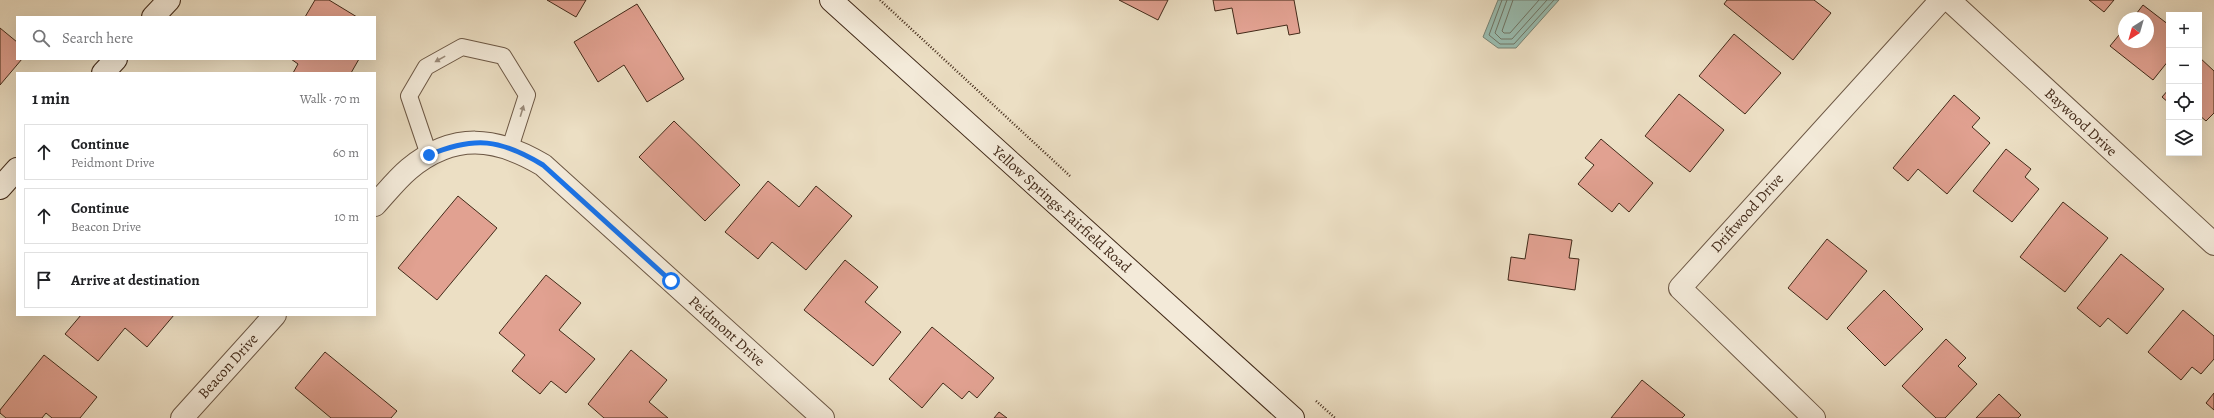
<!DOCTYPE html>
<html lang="en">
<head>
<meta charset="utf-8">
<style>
  :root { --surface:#fff; --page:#f2f2f2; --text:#202124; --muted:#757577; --line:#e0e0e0 }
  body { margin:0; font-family:Alegreya,serif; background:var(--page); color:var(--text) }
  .controls { position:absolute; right:12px; top:12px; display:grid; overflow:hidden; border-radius:0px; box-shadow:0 4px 16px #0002 }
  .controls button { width:36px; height:36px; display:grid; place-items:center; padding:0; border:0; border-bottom:1px solid var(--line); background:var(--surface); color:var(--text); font:20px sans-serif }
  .compass { position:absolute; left:2118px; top:12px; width:36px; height:36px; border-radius:50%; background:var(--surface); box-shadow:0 4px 16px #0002; rotate:217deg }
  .stop { position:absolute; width:12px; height:12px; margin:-9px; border:3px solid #1a73e8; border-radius:50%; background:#fff }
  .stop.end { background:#1a73e8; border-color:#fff; box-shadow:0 1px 4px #0008 }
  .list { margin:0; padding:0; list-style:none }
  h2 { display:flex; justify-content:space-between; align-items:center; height:52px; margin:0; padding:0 16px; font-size:17px }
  h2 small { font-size:13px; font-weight:400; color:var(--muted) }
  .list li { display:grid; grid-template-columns:26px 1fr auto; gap:12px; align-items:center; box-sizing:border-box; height:56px; margin:0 8px 8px; padding:0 8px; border:1px solid var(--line); border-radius:0px }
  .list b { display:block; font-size:15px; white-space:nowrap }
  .list p { margin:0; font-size:13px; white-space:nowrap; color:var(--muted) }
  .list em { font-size:13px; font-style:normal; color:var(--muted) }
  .icon { flex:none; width:22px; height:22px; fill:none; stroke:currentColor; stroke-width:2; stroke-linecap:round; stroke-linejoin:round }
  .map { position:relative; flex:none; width:2214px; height:418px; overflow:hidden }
  .search { position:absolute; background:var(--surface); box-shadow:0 4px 16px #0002; left:16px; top:16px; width:360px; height:44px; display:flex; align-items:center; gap:10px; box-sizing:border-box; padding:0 14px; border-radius:0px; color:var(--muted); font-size:15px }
  .panel { position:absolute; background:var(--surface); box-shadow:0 4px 16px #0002; left:16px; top:72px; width:360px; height:244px; border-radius:0px }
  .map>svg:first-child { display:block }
  .water { fill:#99bdb1; stroke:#768274 }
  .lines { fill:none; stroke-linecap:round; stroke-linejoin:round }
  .shore { stroke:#6e7465; stroke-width:1 }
  .building { fill:#e1a191; stroke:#422a19 }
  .lane-casing { stroke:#6c5744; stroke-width:18 }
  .street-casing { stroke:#6c5744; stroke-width:24 }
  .secondary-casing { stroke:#422a19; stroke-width:24 }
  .path { stroke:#422a19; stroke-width:2.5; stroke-dasharray:1 2; stroke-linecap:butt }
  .lane { stroke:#f3ead9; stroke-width:16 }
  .street { stroke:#f3ead9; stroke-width:22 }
  .secondary { stroke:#f3ead9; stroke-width:22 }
  .oneway { fill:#9a8a79 }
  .route { stroke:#1a73e8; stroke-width:5 }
  .labels { text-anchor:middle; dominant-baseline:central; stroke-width:3; stroke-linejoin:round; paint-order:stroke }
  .street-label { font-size:15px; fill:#422a19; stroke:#f3ead9 }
</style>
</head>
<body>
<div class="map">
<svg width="2214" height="418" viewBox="0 0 2214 418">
  <rect width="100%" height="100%" fill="#ecdfc4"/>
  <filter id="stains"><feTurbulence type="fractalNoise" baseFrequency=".005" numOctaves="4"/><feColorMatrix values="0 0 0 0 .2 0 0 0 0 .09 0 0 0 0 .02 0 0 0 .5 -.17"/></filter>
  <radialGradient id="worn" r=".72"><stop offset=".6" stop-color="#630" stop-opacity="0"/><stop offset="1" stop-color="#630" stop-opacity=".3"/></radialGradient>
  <path class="water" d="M1498,0H1559L1516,48H1498L1483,37Z"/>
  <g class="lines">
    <path class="shore" d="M1502,0L1489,35L1500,44H1514L1554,0
      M1507,0L1495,33L1501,39H1512L1547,0
      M1513,0L1502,31L1504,33H1510L1539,0"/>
  </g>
  <path class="building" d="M315,0H329L357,17H305Z
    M547,0H586L576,17Z
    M1119,0H1168L1158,20Z
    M1213,0H1294L1300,33L1289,35L1287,25L1237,34L1232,8L1215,11Z
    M1727,0H1814L1831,13L1793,60L1724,4Z
    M2089,0H2114L2104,12Z
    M637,4L684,79L647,102L624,65L598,82L574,42Z
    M2143,5L2169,25V60L2153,80L2110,46L2124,29V42H2148V18H2133Z
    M0,28L17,42V59H22L0,85Z
    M1734,34L1781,73L1745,114L1699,76Z
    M2199,57L2214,71V113L2206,121L2199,115Z
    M291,59H359L351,73H293L298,64Z
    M2169,89V103L2162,97Z
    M1679,94L1724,130L1690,172L1645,136Z
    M1954,95L1980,118L1972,127L1990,143L1947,194L1918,169L1908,181L1893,168Z
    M674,121L740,185L705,221L639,157Z
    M1601,139L1653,183L1629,212L1619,203L1612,212L1578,184L1594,165L1585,158Z
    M2006,149L2031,169L2025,177L2039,189L2012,222L1973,191Z
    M768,181L799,207L816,186L852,216L806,270L772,242L758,259L725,232Z
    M458,196L497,228L437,300L398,268Z
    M2063,202L2108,238L2065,292L2020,257Z
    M1529,234L1572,240L1569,258L1579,259L1575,290L1508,280L1511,257L1525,259Z
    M1827,239L1867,271L1827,320L1788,288Z
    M2121,254L2164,289L2127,334L2108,318L2100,327L2077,308Z
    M845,260L878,287L865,302L901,332L873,366L804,310Z
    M546,275L581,303L559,330L595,359L566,393L551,381L540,394L512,371L525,355L499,333Z
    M1884,290L1923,329L1885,366L1847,328Z
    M2183,310L2214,336V359L2201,374L2192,367L2181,380L2148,352Z
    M81,315H174L147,347L125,328L98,361L65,334Z
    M932,327L994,378L977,398L969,391L962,399L943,383L922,408L889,379Z
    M1946,339L1966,358L1958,366L1977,384L1945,418H1936L1902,386Z
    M631,350L667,380L649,402L668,418H604L588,404Z
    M325,352L397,411L391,418H331L295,388Z
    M44,355L97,397L80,418H52L46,413L42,418H6L0,413V410Z
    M1642,380L1685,415L1682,418H1611Z
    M2214,393V410L2206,403Z
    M1999,394L2021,415L2018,418H1976Z
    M999,412L1007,418H994Z"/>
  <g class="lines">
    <defs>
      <path id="lane" d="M429,155L409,96L426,67L462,47L503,56L527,95L510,148"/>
      <path id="street" d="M1949,0L2214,244
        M375,205C386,193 397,179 409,169C454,132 496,137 543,165L823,418
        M182,418L275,315
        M1814,418L1680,288L1941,0"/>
      <path id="secondary" d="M831,0L1293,418
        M153,17L169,0
        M103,73L116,59
        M0,188L17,169"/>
    </defs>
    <use href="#lane" class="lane-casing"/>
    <use href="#street" class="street-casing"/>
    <use href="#secondary" class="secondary-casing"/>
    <path class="path" d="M880,0L1070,176
      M1316,401L1335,418"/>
    <use href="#lane" class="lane"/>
    <use href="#street" class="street"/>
    <use href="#secondary" class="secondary"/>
  </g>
  <defs><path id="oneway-solid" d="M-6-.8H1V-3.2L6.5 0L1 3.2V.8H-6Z"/></defs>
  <g class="oneway">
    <use href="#oneway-solid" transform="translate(440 59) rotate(151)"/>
    <use href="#oneway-solid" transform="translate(522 111) rotate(-73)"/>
  </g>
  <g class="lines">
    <path class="route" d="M429,155C475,136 500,139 543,165L671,281"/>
  </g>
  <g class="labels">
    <g class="street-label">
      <text transform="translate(2081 122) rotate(43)">Baywood Drive</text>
      <text transform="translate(1062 209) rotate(42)">Yellow Springs-Fairfield Road</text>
      <text transform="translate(1747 213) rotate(-48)">Driftwood Drive</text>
      <text transform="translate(727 331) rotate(42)">Peidmont Drive</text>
      <text transform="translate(228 366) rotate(-48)">Beacon Drive</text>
    </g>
  </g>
  <rect width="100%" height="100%" filter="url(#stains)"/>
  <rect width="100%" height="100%" fill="url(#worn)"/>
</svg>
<div class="controls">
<button>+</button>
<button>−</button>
<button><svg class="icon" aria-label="locate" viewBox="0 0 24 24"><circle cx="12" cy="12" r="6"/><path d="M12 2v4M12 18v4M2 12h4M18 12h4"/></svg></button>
<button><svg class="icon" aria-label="layers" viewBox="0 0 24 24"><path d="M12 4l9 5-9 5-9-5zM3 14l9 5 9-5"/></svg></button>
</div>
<svg class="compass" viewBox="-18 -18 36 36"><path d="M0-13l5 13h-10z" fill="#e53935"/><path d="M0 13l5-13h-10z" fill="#757577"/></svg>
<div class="stop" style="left:671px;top:281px"></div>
<div class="stop end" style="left:429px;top:155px"></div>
<div class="search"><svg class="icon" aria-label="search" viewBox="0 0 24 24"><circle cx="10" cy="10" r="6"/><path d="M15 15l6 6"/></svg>Search here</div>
<section class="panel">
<h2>1 min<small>Walk · 70 m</small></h2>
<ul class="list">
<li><svg class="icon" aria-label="ahead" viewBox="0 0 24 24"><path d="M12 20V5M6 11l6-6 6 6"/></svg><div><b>Continue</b><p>Peidmont Drive</p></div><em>60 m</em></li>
<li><svg class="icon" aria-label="ahead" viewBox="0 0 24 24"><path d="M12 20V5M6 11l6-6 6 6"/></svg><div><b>Continue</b><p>Beacon Drive</p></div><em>10 m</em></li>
<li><svg class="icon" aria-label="arrive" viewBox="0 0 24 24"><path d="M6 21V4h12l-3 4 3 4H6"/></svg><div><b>Arrive at destination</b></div></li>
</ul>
</section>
</div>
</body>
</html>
